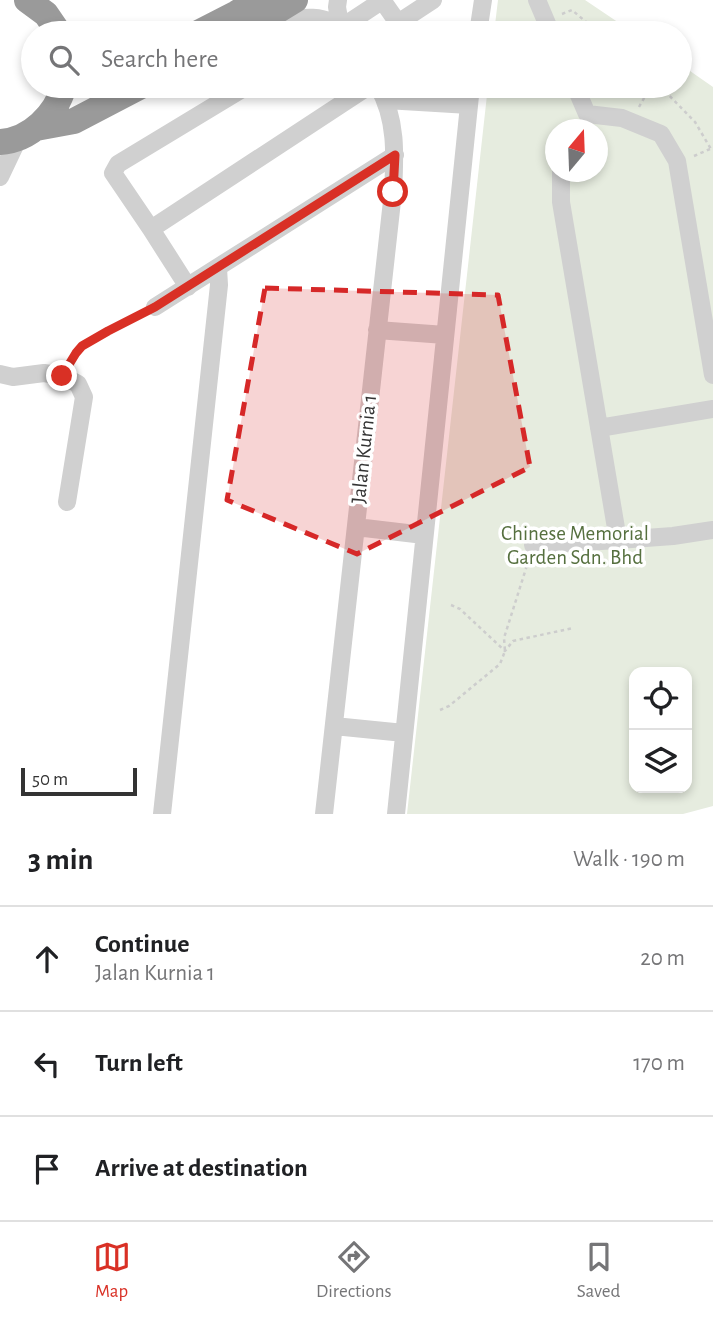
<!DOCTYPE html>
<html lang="en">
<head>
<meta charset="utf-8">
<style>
  :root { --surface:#fff; --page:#f2f2f2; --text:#202124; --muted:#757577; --line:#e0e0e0; --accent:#d93025 }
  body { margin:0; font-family:"Alegreya Sans",sans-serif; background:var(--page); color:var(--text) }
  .controls { position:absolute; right:21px; bottom:21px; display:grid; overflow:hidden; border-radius:14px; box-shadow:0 4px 10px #0003 }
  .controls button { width:63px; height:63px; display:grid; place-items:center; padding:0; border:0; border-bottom:2px solid var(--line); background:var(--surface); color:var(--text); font:35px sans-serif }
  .compass { position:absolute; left:545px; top:119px; width:63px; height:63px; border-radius:50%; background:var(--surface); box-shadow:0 4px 10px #0003; rotate:19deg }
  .scale { position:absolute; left:21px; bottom:18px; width:116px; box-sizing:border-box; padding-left:7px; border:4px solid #333; border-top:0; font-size:19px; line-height:24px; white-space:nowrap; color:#333; -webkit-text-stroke:5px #fff; paint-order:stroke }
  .stop { position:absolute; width:21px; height:21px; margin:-16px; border:5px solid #d93025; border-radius:50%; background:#fff }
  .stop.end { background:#d93025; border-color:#fff; box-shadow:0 2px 7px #0008 }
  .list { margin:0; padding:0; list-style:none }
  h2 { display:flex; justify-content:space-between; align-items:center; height:91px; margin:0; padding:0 28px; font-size:30px }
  h2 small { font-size:23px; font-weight:400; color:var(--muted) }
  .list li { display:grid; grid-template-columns:46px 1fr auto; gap:21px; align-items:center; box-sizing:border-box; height:105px; padding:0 28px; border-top:2px solid var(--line) }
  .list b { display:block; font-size:26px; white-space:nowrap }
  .list p { margin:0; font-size:23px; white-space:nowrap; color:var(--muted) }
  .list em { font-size:23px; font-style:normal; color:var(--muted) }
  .icon { flex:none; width:38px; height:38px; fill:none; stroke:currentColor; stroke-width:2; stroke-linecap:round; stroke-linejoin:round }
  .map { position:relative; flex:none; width:713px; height:814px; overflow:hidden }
  .search { position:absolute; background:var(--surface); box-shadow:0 4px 10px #0003; left:21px; right:21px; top:21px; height:77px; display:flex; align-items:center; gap:18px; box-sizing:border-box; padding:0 24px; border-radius:38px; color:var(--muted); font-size:26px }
  .sheet { height:406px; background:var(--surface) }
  nav { display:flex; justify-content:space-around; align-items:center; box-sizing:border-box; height:98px; border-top:2px solid var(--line); background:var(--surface); font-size:19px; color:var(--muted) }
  nav a { display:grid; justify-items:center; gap:4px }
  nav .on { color:var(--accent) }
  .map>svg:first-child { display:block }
  .green { fill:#e6ecdf; fill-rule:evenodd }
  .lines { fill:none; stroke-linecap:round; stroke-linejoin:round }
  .path { stroke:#cdcdcd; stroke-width:2.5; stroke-dasharray:3.5 3.5; stroke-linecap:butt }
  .minor { stroke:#d0d0d0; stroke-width:18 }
  .highway { stroke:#9a9a9a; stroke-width:26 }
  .route { stroke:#d93025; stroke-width:9 }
  .marked { fill:#d62828; fill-opacity:0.2; stroke:#d62828; stroke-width:5; stroke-dasharray:14 9; stroke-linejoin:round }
  .labels { text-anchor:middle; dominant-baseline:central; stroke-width:7; stroke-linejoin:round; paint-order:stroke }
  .street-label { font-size:21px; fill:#333; stroke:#fff }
  .park-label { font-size:21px; fill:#56703f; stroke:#fff }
</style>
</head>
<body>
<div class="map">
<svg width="713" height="814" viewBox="0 0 713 814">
  <rect width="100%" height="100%" fill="#fff"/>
  <path class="green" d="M498,0H585L634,33H494Z
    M680,64L713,87V806L683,814H407L488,86H680ZM556,130H598V172H556ZM634,672H687V788H634Z"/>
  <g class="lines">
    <path class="path" d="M562,14L572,10L599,33
      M660,86L695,122L711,149H713
      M639,107L651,86
      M694,156L710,149
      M71,361L82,346L140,315
      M451,605L460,609L505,651L513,641L573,628
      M440,710L449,706L500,664L505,651L504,638L529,559"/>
    <path class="minor" d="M338,0L337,7L341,29
      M382,0L396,20L401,21L433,0
      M537,0L551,33
      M263,24C289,20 325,8 344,33
      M333,33L383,0
      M478,33L483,0
      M575,86L587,114
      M386,100L469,105
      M587,114L622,118L661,134L677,161L713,375
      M561,172V202L618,540L673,536L713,530
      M0,177L19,137
      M151,229L369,86
      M188,287L151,229L113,173L118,164L247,86
      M155,307L395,155
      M377,330L445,335
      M0,374L13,377L44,373L63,376L78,384L84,397L67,502
      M599,428L713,409
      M356,527L424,535
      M533,545L618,540
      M334,726L404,733
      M162,814L219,285L218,268
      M324,814L393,192C395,155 397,119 378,86
      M396,814L471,86"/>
    <path class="highway" d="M27,0L46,14L59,33
      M198,33L237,13L257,0
      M241,33L295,0
      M36,128L74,121L141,86
      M0,142C31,140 56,114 64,86"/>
  </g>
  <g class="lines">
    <path class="route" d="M62,376L76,353L82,346L108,331L155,307L395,155L393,192"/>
  </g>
  <path class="marked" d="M265,288L498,295L530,467L357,554L227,500Z"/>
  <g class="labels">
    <g class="street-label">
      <text transform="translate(364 449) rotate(-84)">Jalan Kurnia 1</text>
    </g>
    <g class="park-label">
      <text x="575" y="533">Chinese Memorial<tspan x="575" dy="24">Garden Sdn. Bhd</tspan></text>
    </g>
  </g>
</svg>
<div class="controls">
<button><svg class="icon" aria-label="locate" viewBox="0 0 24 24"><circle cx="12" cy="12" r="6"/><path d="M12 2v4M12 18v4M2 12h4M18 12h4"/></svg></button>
<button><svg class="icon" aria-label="layers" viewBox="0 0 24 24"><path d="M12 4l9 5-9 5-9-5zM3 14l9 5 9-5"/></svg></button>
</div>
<svg class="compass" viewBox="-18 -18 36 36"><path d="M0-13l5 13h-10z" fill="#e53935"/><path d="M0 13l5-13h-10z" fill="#757577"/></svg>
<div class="scale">50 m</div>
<div class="stop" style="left:393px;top:192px"></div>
<div class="stop end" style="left:62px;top:376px"></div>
<div class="search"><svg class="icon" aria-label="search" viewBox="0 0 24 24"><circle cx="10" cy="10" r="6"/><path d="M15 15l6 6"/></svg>Search here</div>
</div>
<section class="sheet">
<h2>3 min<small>Walk · 190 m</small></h2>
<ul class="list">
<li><svg class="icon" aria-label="ahead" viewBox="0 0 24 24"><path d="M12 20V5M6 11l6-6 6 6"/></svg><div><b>Continue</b><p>Jalan Kurnia 1</p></div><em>20 m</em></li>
<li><svg class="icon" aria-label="left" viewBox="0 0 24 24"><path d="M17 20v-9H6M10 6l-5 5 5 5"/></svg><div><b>Turn left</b></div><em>170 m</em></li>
<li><svg class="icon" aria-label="arrive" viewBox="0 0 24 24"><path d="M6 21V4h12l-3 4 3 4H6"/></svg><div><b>Arrive at destination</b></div></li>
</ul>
</section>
<nav>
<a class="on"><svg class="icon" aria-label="map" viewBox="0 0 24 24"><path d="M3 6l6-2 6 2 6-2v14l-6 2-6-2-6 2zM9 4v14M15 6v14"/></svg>Map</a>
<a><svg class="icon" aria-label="directions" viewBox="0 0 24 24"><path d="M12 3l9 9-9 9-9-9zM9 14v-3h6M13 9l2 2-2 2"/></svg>Directions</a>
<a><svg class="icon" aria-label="saved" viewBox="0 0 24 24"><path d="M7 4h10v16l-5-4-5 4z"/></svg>Saved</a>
</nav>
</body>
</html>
